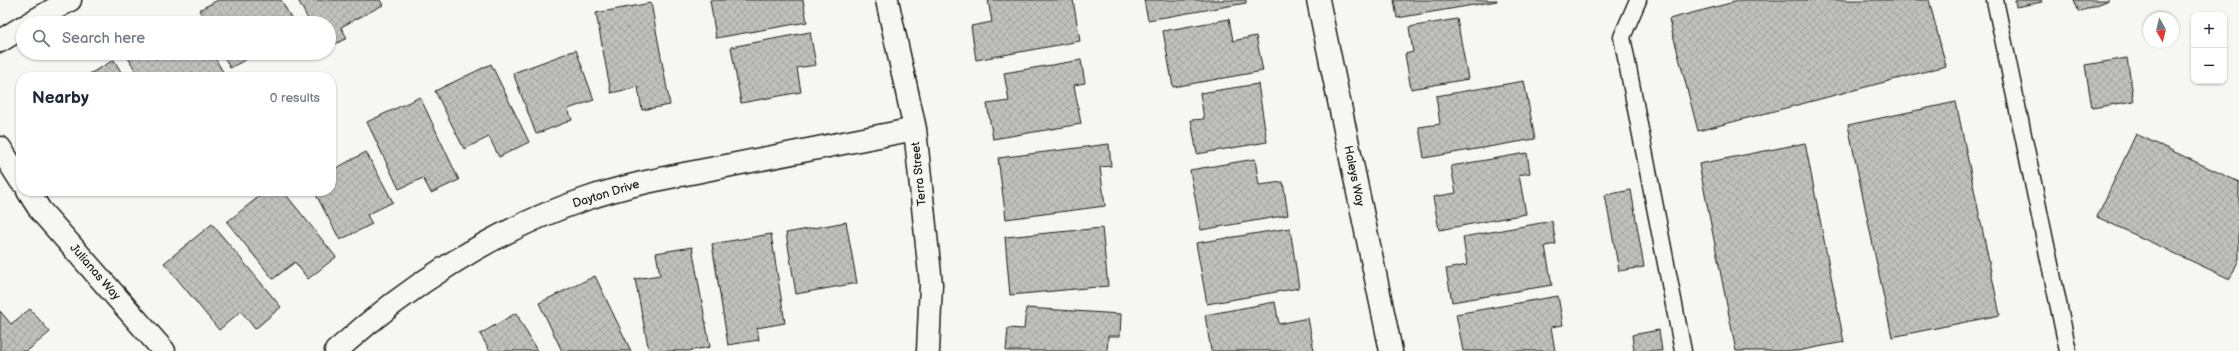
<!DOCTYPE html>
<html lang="en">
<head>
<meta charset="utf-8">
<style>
  :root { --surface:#fff; --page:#f2f2f3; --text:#1f2937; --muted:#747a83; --line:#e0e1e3 }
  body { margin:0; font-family:"Balsamiq Sans",sans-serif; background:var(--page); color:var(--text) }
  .controls { position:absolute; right:12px; top:12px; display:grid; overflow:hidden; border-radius:8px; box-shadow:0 1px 3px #0004 }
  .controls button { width:36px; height:36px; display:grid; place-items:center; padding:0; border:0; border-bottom:1px solid var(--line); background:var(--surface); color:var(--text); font:20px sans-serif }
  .compass { position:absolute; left:2143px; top:12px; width:36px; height:36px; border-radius:50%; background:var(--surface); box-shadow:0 1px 3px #0004; rotate:172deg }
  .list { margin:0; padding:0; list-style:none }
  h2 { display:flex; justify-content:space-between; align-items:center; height:52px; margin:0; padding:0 16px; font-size:17px }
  h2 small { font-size:13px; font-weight:400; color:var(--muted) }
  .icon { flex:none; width:22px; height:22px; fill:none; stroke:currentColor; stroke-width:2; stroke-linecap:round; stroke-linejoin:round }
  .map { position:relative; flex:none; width:2239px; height:351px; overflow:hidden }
  .search { position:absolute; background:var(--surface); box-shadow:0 1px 3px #0004; left:16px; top:16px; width:320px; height:44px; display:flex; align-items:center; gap:10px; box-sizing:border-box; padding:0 14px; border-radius:22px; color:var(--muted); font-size:15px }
  .panel { position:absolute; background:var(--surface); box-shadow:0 1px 3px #0004; left:16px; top:72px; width:320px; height:124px; border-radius:16px }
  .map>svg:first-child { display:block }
  .building { fill:url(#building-cross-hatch); stroke:#1c1c1c }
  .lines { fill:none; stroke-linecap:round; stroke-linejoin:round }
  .lane-casing { stroke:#1c1c1c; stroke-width:19 }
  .street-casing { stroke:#1c1c1c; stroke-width:25 }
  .lane { stroke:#f6f6f2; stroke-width:16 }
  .street { stroke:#f6f6f2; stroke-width:22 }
  .labels { text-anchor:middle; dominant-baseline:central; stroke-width:3.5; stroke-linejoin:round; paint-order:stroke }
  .street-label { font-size:12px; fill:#1c1c1c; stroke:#f6f6f2 }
</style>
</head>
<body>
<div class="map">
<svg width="2239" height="351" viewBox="0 0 2239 351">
  <defs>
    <pattern id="building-cross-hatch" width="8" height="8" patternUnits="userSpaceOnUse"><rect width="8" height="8" fill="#c0c0bd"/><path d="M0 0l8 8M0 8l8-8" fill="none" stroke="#a4a4a2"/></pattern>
  </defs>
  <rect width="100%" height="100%" fill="#f6f6f2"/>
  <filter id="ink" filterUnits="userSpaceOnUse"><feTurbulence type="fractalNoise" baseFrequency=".025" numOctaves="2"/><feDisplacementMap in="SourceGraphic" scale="8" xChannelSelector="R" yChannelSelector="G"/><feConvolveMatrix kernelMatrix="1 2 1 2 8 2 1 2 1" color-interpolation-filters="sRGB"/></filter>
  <g filter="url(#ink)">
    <path class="building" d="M218,0H281L294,23H206L199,10Z
      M298,0H380L383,5L341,27L347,38L329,47V23H310Z
      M710,0H803L807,22L716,38Z
      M988,0H1073L1080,41L976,60L971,26L992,22Z
      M1144,0H1246V3L1148,20Z
      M1394,0H1497V1L1397,18Z
      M1742,0H1929L1946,66L1698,131L1669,19Z
      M2015,0H2041L2042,2L2016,7Z
      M2074,0H2109L2079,12Z
      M651,3L670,105L642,110L638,87L611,93L596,13Z
      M1229,19L1233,41L1256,36L1263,71L1173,87L1163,31Z
      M1457,19L1468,79L1411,89L1405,54L1413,52L1409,27Z
      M810,32L816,65L797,68L801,92L741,103L731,47Z
      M576,50L594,100L568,109L572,120L536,134L513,73Z
      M132,53H212L226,77H139L127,56Z
      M222,53H258L230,68Z
      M2127,58L2134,101L2092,108L2085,65Z
      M114,60L124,77H84Z
      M1081,60L1085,83L1074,85L1081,124L993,139L987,104L1009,101L1004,73Z
      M491,64L529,142L499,157L489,137L464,149L435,91Z
      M1524,81L1535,139L1424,158L1419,127L1440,124L1436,96Z
      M1258,84L1267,142L1197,154L1191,120L1204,119L1200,93Z
      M420,97L459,180L431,193L423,178L399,189L367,122Z
      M1956,102L2000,315L1892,337L1848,125Z
      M2136,134L2239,182V259L2230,279L2097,217Z
      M1805,143L1844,342L1797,351H1736L1699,164Z
      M1109,144L1111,166L1100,167L1105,206L1006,219L998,158Z
      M366,152L393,202L367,215L372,224L340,240L314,191H331V171Z
      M1527,153L1530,173L1519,175L1526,214L1439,230L1433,197L1456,193L1451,166Z
      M1255,159L1259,185L1283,182L1288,215L1201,230L1190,170Z
      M1631,190L1644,267L1619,271L1605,195Z
      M266,191H283L336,257L308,279L295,262L273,279L227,222Z
      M1552,221L1556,244L1545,246L1552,285L1452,302L1446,269L1467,265L1463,237Z
      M846,222L857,283L796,294L786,233Z
      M212,224L281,307L255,329L241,311L219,330L164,263Z
      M1102,228L1108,286L1010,295L1005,237Z
      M1290,228L1299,288L1207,304L1196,243Z
      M771,234L785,323L757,328L759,340L728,345L712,244Z
      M692,247L710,347L688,351H649L635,279L660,275L656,253Z
      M595,276L631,351H562L539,303Z
      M1558,296L1563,325L1551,327L1555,351H1463L1456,314Z
      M1275,302L1279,324L1308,318L1314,351H1211L1205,315Z
      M1026,308L1121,314L1120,336H1108L1107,351H1006L1008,328L1024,329Z
      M30,309L50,332L27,351H0V311L11,324Z
      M516,313L537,351H490L480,334Z
      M1659,330L1662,351H1634L1632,335Z"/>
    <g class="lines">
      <defs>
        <path id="lane" d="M1638,0L1622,37L1683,351
          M1995,0L2068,351"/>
        <path id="street" d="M887,0L915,129L931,284L928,351
          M1318,0L1391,351
          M30,23L70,0
          M0,41L23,27
          M0,148L21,181
          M28,191L40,210L164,351
          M336,351C407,287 492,231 583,200C631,183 681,175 731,165C792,153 854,141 915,129"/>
      </defs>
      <use href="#lane" class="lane-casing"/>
      <use href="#street" class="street-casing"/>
      <use href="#lane" class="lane"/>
      <use href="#street" class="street"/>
    </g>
  </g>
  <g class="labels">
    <g class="street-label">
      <text transform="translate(919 174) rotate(-96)">Terra Street</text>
      <text transform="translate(1354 176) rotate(78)">Haleys Way</text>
      <text transform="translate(606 194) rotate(-17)">Dayton Drive</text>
      <text transform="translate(95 272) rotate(49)">Julianas Way</text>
    </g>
  </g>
</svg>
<div class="controls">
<button>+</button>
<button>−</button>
</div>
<svg class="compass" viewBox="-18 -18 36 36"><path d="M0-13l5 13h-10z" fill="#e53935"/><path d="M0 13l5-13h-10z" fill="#747a83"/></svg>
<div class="search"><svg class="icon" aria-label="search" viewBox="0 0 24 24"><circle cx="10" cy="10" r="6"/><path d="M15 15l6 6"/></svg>Search here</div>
<section class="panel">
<h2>Nearby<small>0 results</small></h2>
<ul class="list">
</ul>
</section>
</div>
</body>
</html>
